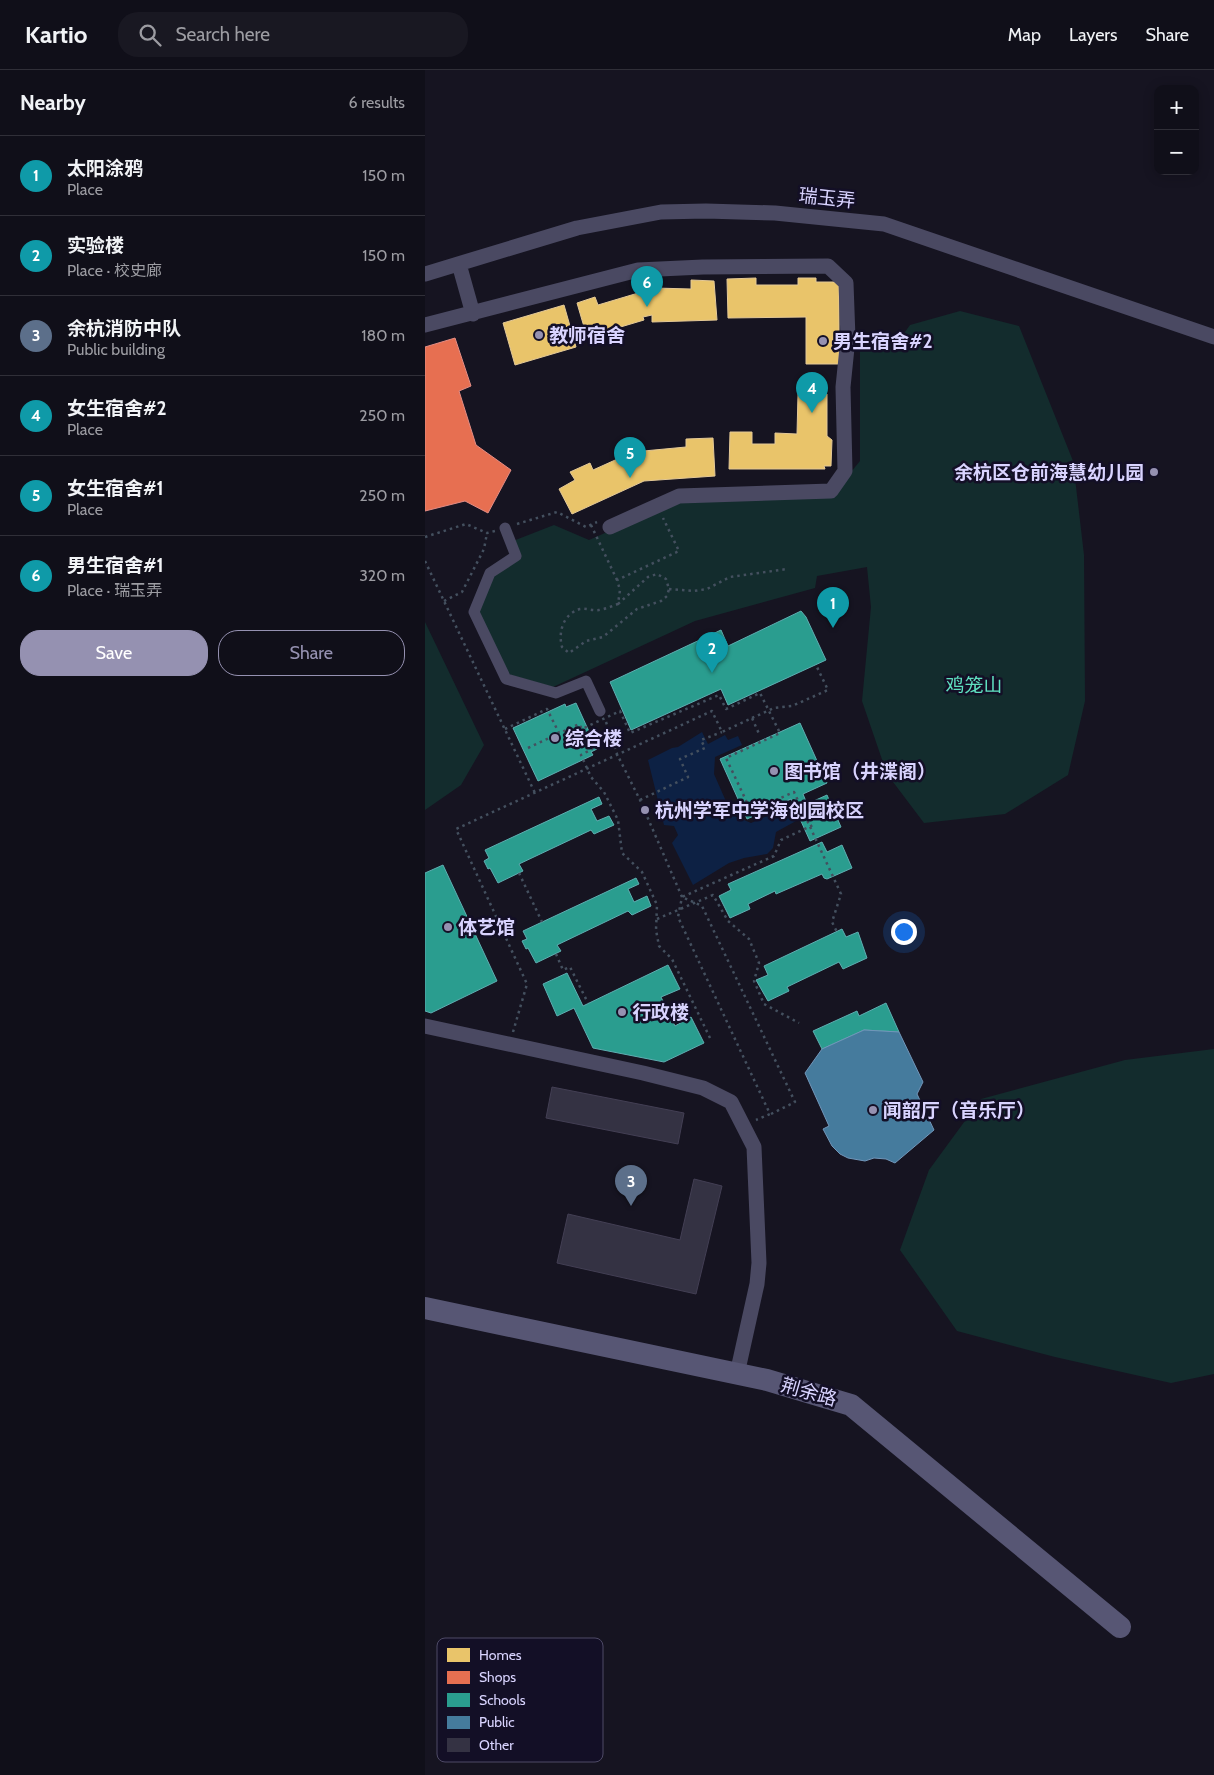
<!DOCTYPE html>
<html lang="en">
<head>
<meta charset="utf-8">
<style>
  :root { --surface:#100f19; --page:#191822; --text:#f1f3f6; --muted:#9c9ca2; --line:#302f38; --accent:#9591b1 }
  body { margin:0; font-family:Cabin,"Noto Sans SC",sans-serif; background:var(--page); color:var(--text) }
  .controls { position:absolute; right:15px; top:15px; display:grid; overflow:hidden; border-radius:10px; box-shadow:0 2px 12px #0003 }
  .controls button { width:45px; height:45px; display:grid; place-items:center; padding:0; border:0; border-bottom:1px solid var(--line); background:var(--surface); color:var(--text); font:25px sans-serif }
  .you { position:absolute; left:478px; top:861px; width:18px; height:18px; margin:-12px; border:4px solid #fff; border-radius:50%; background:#1a73e8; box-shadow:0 0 0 8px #1a73e833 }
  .badge { display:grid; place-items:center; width:32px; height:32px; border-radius:50%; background:var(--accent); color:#fff; font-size:16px; font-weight:700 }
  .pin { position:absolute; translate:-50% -41px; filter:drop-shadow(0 1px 2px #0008) }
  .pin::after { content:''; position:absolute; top:26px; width:18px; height:15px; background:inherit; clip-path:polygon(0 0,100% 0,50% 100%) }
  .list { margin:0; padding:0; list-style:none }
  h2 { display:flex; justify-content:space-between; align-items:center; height:65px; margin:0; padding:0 20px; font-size:21px }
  h2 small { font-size:16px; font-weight:400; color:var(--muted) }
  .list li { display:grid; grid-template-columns:32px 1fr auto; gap:15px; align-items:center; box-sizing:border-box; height:80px; padding:0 20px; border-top:1px solid var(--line) }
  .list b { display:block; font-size:19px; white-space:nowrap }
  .list p { margin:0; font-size:16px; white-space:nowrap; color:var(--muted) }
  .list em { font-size:16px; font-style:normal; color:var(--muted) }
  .actions { display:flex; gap:10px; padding:15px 20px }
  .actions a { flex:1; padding:11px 0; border:1px solid var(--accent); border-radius:20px; text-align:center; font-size:18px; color:var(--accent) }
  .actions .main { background:var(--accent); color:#fff }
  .icon { flex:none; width:28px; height:28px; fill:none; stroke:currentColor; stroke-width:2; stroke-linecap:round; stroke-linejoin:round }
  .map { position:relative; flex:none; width:789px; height:1705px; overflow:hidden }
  header { display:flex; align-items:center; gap:30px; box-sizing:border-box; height:70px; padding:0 25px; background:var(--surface); border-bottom:1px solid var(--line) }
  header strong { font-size:24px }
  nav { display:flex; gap:28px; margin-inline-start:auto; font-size:18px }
  .search { width:350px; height:45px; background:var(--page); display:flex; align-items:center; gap:12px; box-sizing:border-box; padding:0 18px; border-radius:20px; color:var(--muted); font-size:19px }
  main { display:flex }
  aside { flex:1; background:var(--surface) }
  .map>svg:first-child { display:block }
  .green { fill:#132c2d }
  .water { fill:#0d2144 }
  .homes { fill:#e9c46a; stroke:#e4c997 }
  .shops { fill:#e76f51; stroke:#e38d85 }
  .schools { fill:#2a9d8f; stroke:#5eaeb1 }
  .public { fill:#457b9d; stroke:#7196ba }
  .building { fill:#343243; stroke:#433f54 }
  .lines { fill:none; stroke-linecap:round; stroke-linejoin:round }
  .path { stroke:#44505f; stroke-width:2.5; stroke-dasharray:2.5 4; stroke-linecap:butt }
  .pedestrian { stroke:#4a4962; stroke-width:11 }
  .minor { stroke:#4a4962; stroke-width:15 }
  .secondary { stroke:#575674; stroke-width:22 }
  .path-bridge { stroke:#44505f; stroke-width:2.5; stroke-dasharray:2.5 4; stroke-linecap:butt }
  .poi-dot { fill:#9591b1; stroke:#130f26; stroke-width:2 }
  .labels { text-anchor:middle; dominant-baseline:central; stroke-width:5; stroke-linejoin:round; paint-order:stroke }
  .street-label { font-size:19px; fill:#d9d4ff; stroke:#130f26 }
  .poi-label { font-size:19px; font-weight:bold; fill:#d9d4ff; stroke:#130f26; text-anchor:start }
  .park-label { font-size:19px; fill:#5fe0c0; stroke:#130f26 }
  .key { fill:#130f26; stroke:#4e4a67; stroke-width:1 }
  .key-label { font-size:14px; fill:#d9d4ff }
</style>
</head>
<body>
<header>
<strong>Kartio</strong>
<div class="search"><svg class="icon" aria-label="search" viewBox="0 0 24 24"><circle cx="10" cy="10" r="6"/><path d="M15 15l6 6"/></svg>Search here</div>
<nav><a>Map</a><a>Layers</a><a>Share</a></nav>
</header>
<main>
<aside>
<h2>Nearby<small>6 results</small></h2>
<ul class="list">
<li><span class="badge" style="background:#0f9aa8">1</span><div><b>太阳涂鸦</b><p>Place</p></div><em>150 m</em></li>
<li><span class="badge" style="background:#0f9aa8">2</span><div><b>实验楼</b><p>Place · 校史廊</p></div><em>150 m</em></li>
<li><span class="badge" style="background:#5c6f8a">3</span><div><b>余杭消防中队</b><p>Public building</p></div><em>180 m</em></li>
<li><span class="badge" style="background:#0f9aa8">4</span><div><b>女生宿舍#2</b><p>Place</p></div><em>250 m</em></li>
<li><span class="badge" style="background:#0f9aa8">5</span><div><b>女生宿舍#1</b><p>Place</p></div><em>250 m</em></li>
<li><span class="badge" style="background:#0f9aa8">6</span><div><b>男生宿舍#1</b><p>Place · 瑞玉弄</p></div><em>320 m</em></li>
</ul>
<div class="actions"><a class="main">Save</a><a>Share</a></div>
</aside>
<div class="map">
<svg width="789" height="1705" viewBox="0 0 789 1705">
  <rect width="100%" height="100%" fill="#161421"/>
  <path class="green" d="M535,241L594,256L648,391L659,485L660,631L643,705L580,744L499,753L462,704L437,631L446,537L442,497L392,506L390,518L270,551L128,617L82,604L53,542L68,504L94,488L88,471L129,455L164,470L255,430L408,424L435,391V262L470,276L485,255Z
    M0,552L59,675L36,715L0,740Z
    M789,979V1304L746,1313L630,1287L532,1261L475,1180L504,1100L556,1029L700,990Z"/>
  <path class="water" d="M277,662L283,674L300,665L303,670L313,666L317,675L290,687L289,704L307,745L326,753L365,736L370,743L371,751L351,762L348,778L342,784L319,788L304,793L268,815L247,773L253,765L249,756L239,755L223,690L247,678L253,677Z"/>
  <path class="homes" d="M331,208V215H373V208H391V212H414V294H381V247L303,248L302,209Z
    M266,210L289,211L292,250L227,252V245L218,247L219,250L162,267L152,233L170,227L173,235L230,218L266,219Z
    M139,235L151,277L90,295L78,253Z
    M373,324H402V366L407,370L406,396H399L400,399H304L305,362H327V374H350V363L372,364Z
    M288,368L290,406L219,411L147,444L134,419L150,410L145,402L165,393L168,400L208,382L261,377V369Z"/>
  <path class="shops" d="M30,268L46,316L34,321L51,375L86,400L63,443L40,431L0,441V277Z"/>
  <path class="schools" d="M376,541L381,547L401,590L303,635L296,619L206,660L185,612L296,560L303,576Z
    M151,633L172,679L166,682L168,685L113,711L88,658L140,634L141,637Z
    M375,653L402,713L378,724L382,734L402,725L416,757L385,771L366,729L322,749L295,689Z
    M174,727L177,734L166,739L172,751L184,746L189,755L169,764L166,760L94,794L98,801L73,813L65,798L63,799L59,791L64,788L60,780Z
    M397,772L402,782L417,775L427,798L402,809L399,808L397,804L351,824L350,821L323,834L325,839L305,848L294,826L306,820L303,814Z
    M18,795L72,911L6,943L0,941V803Z
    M211,808L214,814L203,819L209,832L222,826L226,836L207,845L203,841L132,875L136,881L111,893L103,878L101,879L97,871L102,869L98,861Z
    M417,859L421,867L433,862L442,888L418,899L414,892L362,917L364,921L343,931L331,910L343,905L339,896Z
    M243,895L255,919L236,927L250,956L266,947L279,973L239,992L168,978L149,938L132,946L118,914L142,903L158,936Z
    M461,933L474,962L439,960L397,979L388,961L432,941L434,946Z"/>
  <path class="public" d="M439,960L474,962L498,1012L492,1024L509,1060L470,1093L461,1089L449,1088L440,1091L423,1088L415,1084L407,1076L398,1059L404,1056L380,1003L397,979Z"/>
  <path class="building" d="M127,1017L259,1043L253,1074L121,1048Z
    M269,1109L297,1116L271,1224L132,1193L143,1144L255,1170Z"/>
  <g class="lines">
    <path class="path" d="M92,454L132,442L161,457L172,452
      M166,455L192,510
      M0,467L41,454L62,463L70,461
      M0,491L110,723
      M244,519L269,521L282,519L305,507L362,499
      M19,531L37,522L59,479L62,463
      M193,534L223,507L232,504L241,509L244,519L242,526L236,531L212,539L178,567L161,571L144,583L137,577C133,562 138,544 155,539C161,538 168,541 174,540C181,539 187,536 193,534L195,520L192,510L254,481L238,448
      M327,648L349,638L367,636L403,620L391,595
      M181,652L192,684L215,730L257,827L253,847L345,1044L331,1050
      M80,659L122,639L134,663
      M103,678L154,654L157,659
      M215,730L263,707L255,689L280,678L276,670L297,662
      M94,803L117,852
      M131,884L138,900L145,897L163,933
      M88,962L102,914L31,759L287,641L297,662L327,648L335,666
      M346,1044L370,1032L277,836L257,827L349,786L356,770L390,754"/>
    <path class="pedestrian" d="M80,458L91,486L65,503L49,542L81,609L131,623L161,611L175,641"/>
    <path class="minor" d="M34,194L48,244
      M0,204L152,158L236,142L281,141L350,143L459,154L789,267
      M0,255L213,200L278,197L403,196L421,213L423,268L418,317L420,401L406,421L254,426L185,457
      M0,956L218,1003L278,1018L306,1032L329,1077L334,1193L332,1214L312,1304"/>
    <path class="secondary" d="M0,1238L342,1310L426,1335L695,1557"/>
    <path class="path-bridge" d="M232,849L288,825L303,851L324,869L334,893L329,911L339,934L374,953
      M285,968L247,889L234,876L231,860L232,835L217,802L197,783L193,750L179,722L166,707L156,685L167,679L157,659L195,641L205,663L294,625L301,639L335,623L355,663L301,688L326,741L369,722L416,824L407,852L412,862"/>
  </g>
  <g class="poi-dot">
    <circle cx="114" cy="265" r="5"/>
    <circle cx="398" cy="271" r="5"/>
    <circle cx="729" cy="402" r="5"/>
    <circle cx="130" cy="668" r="5"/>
    <circle cx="349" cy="701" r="5"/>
    <circle cx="220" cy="740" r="5"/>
    <circle cx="23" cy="857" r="5"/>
    <circle cx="197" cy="942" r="5"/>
    <circle cx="448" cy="1040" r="5"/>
  </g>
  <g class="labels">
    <g class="street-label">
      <text transform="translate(402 128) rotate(6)">瑞玉弄</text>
      <text transform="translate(384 1322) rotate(16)">荆余路</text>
    </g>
    <g class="poi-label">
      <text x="124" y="265">教师宿舍</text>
      <text x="408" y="271">男生宿舍#2</text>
      <text x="719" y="402" text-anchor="end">余杭区仓前海慧幼儿园</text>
      <text x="140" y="668">综合楼</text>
      <text x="359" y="701">图书馆（井渫阁）</text>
      <text x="230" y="740">杭州学军中学海创园校区</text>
      <text x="33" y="857">体艺馆</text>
      <text x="207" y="942">行政楼</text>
      <text x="458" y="1040">闻韶厅（音乐厅）</text>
    </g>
    <g class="park-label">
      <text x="549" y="615">鸡笼山</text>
    </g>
  </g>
  <rect x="12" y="1568" width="166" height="124" rx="8" class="key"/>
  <rect x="22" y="1578" width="23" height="14" fill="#e9c46a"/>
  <rect x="22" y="1601" width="23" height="13" fill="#e76f51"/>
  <rect x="22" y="1623" width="23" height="14" fill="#2a9d8f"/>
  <rect x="22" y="1646" width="23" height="13" fill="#457b9d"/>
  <rect x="22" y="1668" width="23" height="14" fill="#343243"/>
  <g class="key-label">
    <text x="54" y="1590">Homes</text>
    <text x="54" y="1612">Shops</text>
    <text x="54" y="1635">Schools</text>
    <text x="54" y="1657">Public</text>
    <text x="54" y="1680">Other</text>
  </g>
</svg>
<div class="controls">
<button>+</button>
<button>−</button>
</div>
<div class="you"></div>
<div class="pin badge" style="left:408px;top:558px;background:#0f9aa8">1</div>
<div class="pin badge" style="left:287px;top:603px;background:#0f9aa8">2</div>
<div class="pin badge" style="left:206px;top:1136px;background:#5c6f8a">3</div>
<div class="pin badge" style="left:387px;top:343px;background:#0f9aa8">4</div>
<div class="pin badge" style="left:205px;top:408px;background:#0f9aa8">5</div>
<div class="pin badge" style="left:222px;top:237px;background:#0f9aa8">6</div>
</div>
</main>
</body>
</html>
